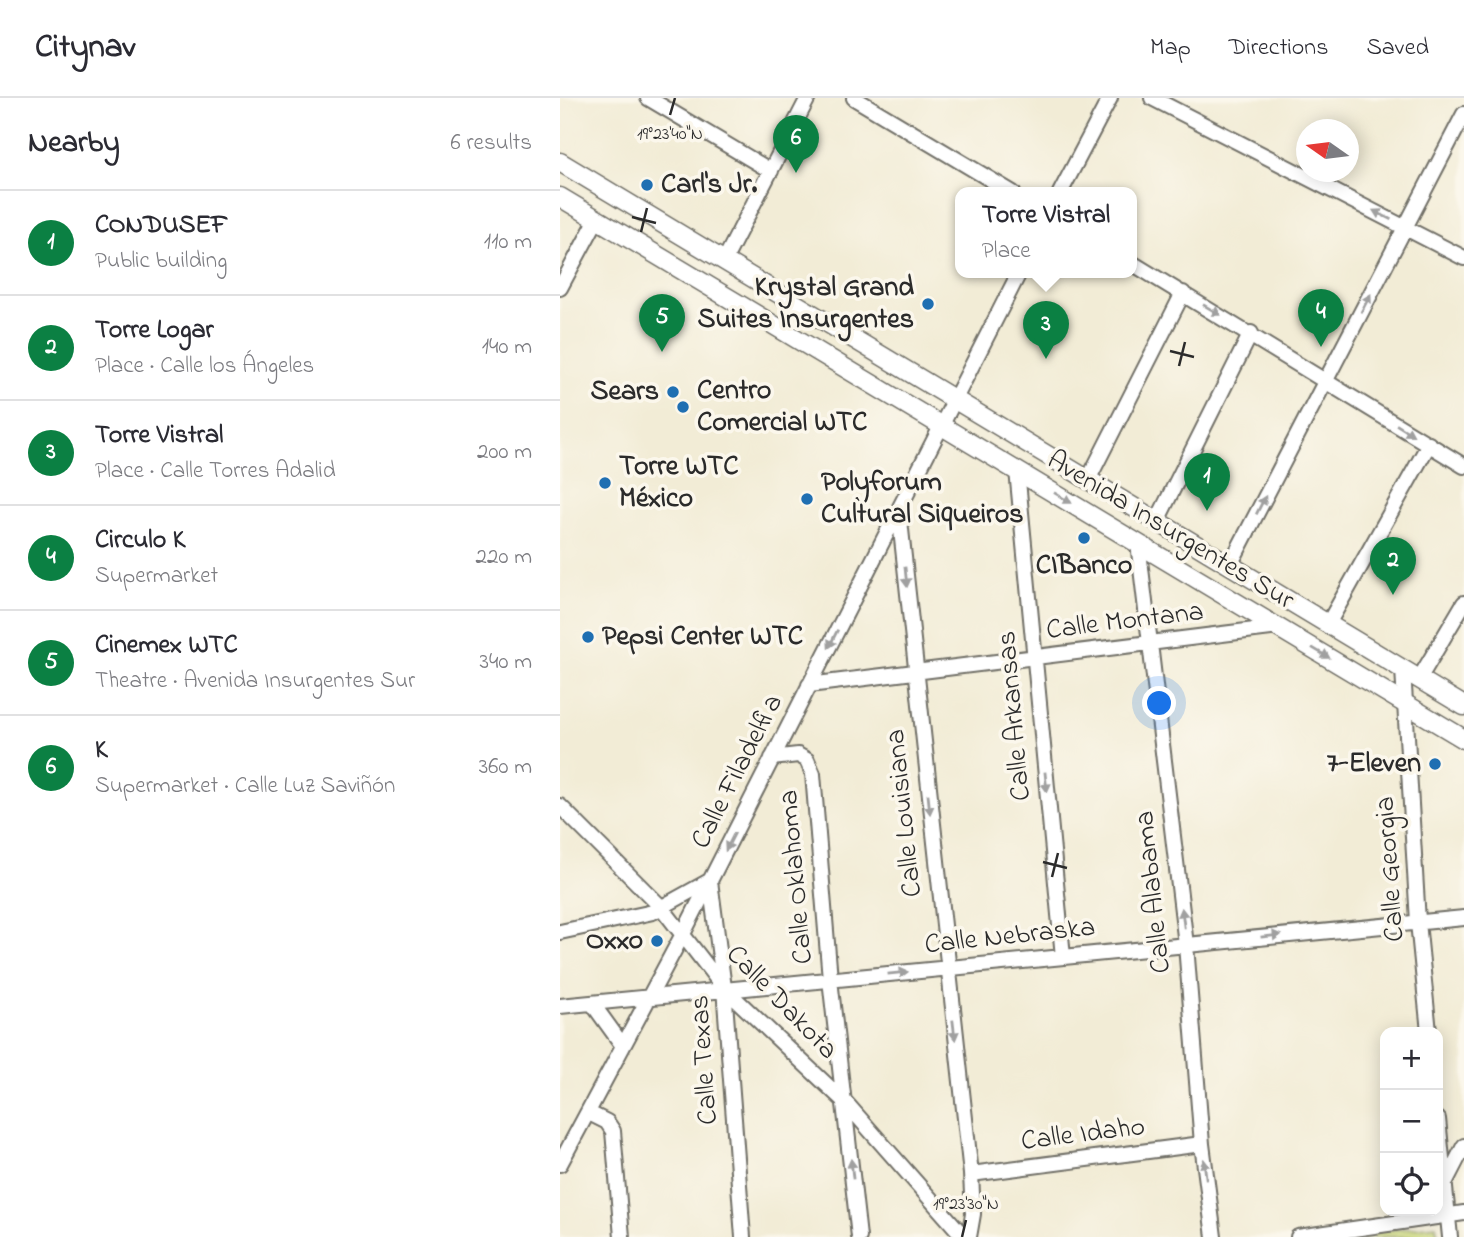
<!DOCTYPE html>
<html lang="en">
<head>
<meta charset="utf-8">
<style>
  :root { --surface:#fff; --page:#f2f2f3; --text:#2b2b33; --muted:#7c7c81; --line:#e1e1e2; --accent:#0b8043 }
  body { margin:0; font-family:"Indie Flower",sans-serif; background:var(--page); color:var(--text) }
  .controls { position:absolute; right:21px; bottom:21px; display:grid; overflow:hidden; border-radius:14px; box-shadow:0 4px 18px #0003 }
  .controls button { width:63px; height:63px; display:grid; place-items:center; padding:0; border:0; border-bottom:2px solid var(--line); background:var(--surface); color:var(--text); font:35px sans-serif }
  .compass { position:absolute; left:736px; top:21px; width:63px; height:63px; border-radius:50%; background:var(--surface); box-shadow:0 4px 18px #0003; rotate:284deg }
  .you { position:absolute; left:600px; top:606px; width:24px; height:24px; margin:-18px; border:5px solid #fff; border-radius:50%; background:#1a73e8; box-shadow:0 0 0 10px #1a73e833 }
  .badge { display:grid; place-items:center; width:46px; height:46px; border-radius:50%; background:var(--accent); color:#fff; font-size:23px; font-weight:700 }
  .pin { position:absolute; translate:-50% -58px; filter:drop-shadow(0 2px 4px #0008) }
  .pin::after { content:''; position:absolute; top:37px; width:24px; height:21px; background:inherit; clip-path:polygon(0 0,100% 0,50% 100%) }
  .popup { position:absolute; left:395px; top:89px; width:182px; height:91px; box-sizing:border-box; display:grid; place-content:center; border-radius:14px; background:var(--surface); filter:drop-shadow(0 2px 5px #0005); font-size:23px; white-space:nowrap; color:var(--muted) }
  .popup b { font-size:26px; color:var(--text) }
  .popup::after { content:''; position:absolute; left:50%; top:100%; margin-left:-14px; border:14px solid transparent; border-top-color:var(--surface) }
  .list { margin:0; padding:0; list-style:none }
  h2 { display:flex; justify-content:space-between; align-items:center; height:91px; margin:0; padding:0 28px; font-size:30px }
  h2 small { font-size:23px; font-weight:400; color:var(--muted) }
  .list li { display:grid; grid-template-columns:46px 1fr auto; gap:21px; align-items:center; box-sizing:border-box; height:105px; padding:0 28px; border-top:2px solid var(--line) }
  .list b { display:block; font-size:26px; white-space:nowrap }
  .list p { margin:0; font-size:23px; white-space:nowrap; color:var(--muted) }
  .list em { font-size:23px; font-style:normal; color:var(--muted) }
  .icon { flex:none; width:38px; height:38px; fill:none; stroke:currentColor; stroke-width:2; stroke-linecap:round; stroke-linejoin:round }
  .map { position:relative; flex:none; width:904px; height:1139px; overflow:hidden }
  header { display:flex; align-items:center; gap:42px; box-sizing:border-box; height:98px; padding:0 35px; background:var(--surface); border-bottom:2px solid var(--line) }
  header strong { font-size:33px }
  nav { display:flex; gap:38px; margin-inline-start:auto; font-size:24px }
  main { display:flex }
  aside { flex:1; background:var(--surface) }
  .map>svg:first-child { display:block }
  .green { fill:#c6d476; stroke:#788050; stroke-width:2 }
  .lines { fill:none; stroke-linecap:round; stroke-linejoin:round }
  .minor-casing { stroke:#716f67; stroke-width:18 }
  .major-casing { stroke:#716f67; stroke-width:21 }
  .minor { stroke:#fff; stroke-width:14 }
  .major { stroke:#fff; stroke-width:18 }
  .oneway { fill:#a0a0a0 }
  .ticks { fill:none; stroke:#2b2b2b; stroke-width:2.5 }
  .poi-dot { fill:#1f6fb2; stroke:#fbf7ec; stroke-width:2.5 }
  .labels { text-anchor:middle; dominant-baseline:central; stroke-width:7; stroke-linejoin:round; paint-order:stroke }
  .poi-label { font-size:28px; font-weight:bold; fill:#2b2b2b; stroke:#fbf7ec; text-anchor:start }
  .street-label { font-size:28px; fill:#2b2b2b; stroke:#fbf7ec }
  .ticks-label { font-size:18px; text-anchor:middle; fill:#2b2b2b; stroke:#fbf7ec; stroke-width:7; stroke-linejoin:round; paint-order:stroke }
</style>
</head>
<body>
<header>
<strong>Citynav</strong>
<nav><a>Map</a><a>Directions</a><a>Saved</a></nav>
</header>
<main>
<aside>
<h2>Nearby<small>6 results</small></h2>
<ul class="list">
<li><span class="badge">1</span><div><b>CONDUSEF</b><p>Public building</p></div><em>110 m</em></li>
<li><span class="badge">2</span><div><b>Torre Logar</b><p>Place · Calle los Ángeles</p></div><em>140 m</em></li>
<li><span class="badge">3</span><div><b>Torre Vistral</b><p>Place · Calle Torres Adalid</p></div><em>200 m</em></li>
<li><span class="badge">4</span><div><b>Circulo K</b><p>Supermarket</p></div><em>220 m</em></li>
<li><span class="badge">5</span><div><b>Cinemex WTC</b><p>Theatre · Avenida Insurgentes Sur</p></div><em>340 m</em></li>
<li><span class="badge">6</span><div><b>K</b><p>Supermarket · Calle Luz Saviñón</p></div><em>360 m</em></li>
</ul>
</aside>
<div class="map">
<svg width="904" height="1139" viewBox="0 0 904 1139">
  <rect width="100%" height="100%" fill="#fbf7ec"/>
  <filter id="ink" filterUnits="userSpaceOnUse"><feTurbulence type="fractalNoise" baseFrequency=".0143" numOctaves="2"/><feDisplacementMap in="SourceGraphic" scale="14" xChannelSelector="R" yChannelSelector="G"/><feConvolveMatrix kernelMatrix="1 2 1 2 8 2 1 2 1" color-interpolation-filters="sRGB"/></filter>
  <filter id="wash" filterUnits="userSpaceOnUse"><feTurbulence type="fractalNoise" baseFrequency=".00686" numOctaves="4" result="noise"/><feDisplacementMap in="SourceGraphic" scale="28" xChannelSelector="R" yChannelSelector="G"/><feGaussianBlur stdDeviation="1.57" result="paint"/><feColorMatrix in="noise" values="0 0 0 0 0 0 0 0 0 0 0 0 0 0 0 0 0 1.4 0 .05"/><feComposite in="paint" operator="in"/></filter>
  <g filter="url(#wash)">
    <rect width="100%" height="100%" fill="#f2ecd6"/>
    <path class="green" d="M876,1127L878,1139H765Z"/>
  </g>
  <g filter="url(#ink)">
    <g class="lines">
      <defs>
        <path id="minor" d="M88,0L211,73
          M294,0L453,95
          M592,0L904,160
          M500,95L550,0
          M164,163L248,0
          M572,165L904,368
          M0,190L37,121
          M457,372L503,859
          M528,382L623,195
          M339,413L411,1076L413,1116L409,1139
          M597,423L691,235
          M578,445L626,847L642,1046L654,1139
          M670,467L904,16
          M768,526L869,346
          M843,571L858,824L869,934
          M859,581L904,505
          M249,587L719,529
          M212,660L238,657L247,662L253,676L270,881L299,1139
          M0,708L102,810L164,890L286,1005L404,1139
          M150,783L164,890L183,1139
          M0,834L93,814L149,783
          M32,905L63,948
          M0,908L904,820
          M29,1015L47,1024L53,1033L62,1139
          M878,1021L890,1139
          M0,1066L124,834L459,175
          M411,1076L642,1046
          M885,1085L904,1048
          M738,1139L904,1115"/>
        <path id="major" d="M0,64L904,608
          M0,99L904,641"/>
      </defs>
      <use href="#minor" class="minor-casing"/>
      <use href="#major" class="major-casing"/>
      <use href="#minor" class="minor"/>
      <use href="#major" class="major"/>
    </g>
    <defs><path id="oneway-solid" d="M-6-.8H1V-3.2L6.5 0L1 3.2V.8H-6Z" transform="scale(1.75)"/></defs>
    <g class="oneway">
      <use href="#oneway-solid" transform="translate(822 117) rotate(-153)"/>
      <use href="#oneway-solid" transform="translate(806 205) rotate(-62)"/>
      <use href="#oneway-solid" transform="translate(652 212) rotate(31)"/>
      <use href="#oneway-solid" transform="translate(845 332) rotate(32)"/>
      <use href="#oneway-solid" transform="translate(503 400) rotate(31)"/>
      <use href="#oneway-solid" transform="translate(701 407) rotate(-63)"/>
      <use href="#oneway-solid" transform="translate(346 479) rotate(84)"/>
      <use href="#oneway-solid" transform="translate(273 541) rotate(117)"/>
      <use href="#oneway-solid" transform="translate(761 555) rotate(31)"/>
      <use href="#oneway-solid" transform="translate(486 684) rotate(84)"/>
      <use href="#oneway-solid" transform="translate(369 706) rotate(84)"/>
      <use href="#oneway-solid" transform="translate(170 744) rotate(117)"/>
      <use href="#oneway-solid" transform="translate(623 820) rotate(-97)"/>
      <use href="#oneway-solid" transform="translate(711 838) rotate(-6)"/>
      <use href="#oneway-solid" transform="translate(338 875) rotate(-6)"/>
      <use href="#oneway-solid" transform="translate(394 932) rotate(83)"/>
      <use href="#oneway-solid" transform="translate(292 1071) rotate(-96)"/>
      <use href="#oneway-solid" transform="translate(645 1071) rotate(-97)"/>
    </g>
  </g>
  <path class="ticks" d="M110,17L115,0M72,119L96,125M81,134L87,110M610,253L634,259M619,268L625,244M483,764L507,770M492,779L498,755M402,1139L406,1122"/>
  <g class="poi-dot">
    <circle cx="87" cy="87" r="7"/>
    <circle cx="368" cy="206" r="7"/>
    <circle cx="113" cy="294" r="7"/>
    <circle cx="123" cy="309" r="7"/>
    <circle cx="45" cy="385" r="7"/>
    <circle cx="247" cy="401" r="7"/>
    <circle cx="524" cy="440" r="7"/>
    <circle cx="28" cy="539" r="7"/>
    <circle cx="875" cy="666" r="7"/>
    <circle cx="97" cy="843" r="7"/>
  </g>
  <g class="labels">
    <g class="poi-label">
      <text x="101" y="87">Carl's Jr.</text>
      <text x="354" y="190" text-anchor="end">Krystal Grand<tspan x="354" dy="32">Suites Insurgentes</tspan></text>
      <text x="137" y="293">Centro<tspan x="137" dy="32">Comercial WTC</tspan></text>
      <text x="99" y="294" text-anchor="end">Sears</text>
      <text x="59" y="369">Torre WTC<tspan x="59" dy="32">México</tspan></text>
      <text x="261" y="385">Polyforum<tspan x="261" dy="32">Cultural Siqueiros</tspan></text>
      <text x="524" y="468" text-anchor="middle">CIBanco</text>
      <text x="42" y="539">Pepsi Center WTC</text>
      <text x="861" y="666" text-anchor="end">7-Eleven</text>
      <text x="83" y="843" text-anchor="end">Oxxo</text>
    </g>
    <g class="street-label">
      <text transform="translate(610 433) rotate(31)">Avenida Insurgentes Sur</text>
      <text transform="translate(565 524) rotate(-7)">Calle Montana</text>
      <text transform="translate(455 618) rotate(-95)">Calle Arkansas</text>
      <text transform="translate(178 674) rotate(-63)">Calle Filadelfia</text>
      <text transform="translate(345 715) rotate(-96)">Calle Louisiana</text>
      <text transform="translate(831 771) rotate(-94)">Calle Georgia</text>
      <text transform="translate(237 779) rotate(-95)">Calle Oklahoma</text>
      <text transform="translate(594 794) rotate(-96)">Calle Alabama</text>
      <text transform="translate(450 839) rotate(-6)">Calle Nebraska</text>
      <text transform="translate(221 905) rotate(46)">Calle Dakota</text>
      <text transform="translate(145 962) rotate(-94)">Calle Texas</text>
      <text transform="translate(523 1037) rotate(-7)">Calle Idaho</text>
    </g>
  </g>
  <g class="ticks-label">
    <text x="110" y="41">19°23'40"N</text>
    <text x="406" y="1111">19°23'30"N</text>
  </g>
</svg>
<div class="controls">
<button>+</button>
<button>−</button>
<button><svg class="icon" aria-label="locate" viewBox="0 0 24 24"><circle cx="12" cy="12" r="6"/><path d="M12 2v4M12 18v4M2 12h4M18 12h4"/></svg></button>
</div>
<svg class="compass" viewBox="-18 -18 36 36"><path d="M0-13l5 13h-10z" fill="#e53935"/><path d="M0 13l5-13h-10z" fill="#7c7c81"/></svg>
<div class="you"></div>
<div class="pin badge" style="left:647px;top:413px">1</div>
<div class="pin badge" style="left:833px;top:497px">2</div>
<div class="pin badge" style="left:486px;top:261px">3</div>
<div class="popup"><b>Torre Vistral</b>Place</div>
<div class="pin badge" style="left:761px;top:249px">4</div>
<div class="pin badge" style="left:102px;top:254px">5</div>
<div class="pin badge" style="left:236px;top:75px">6</div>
</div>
</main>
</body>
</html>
